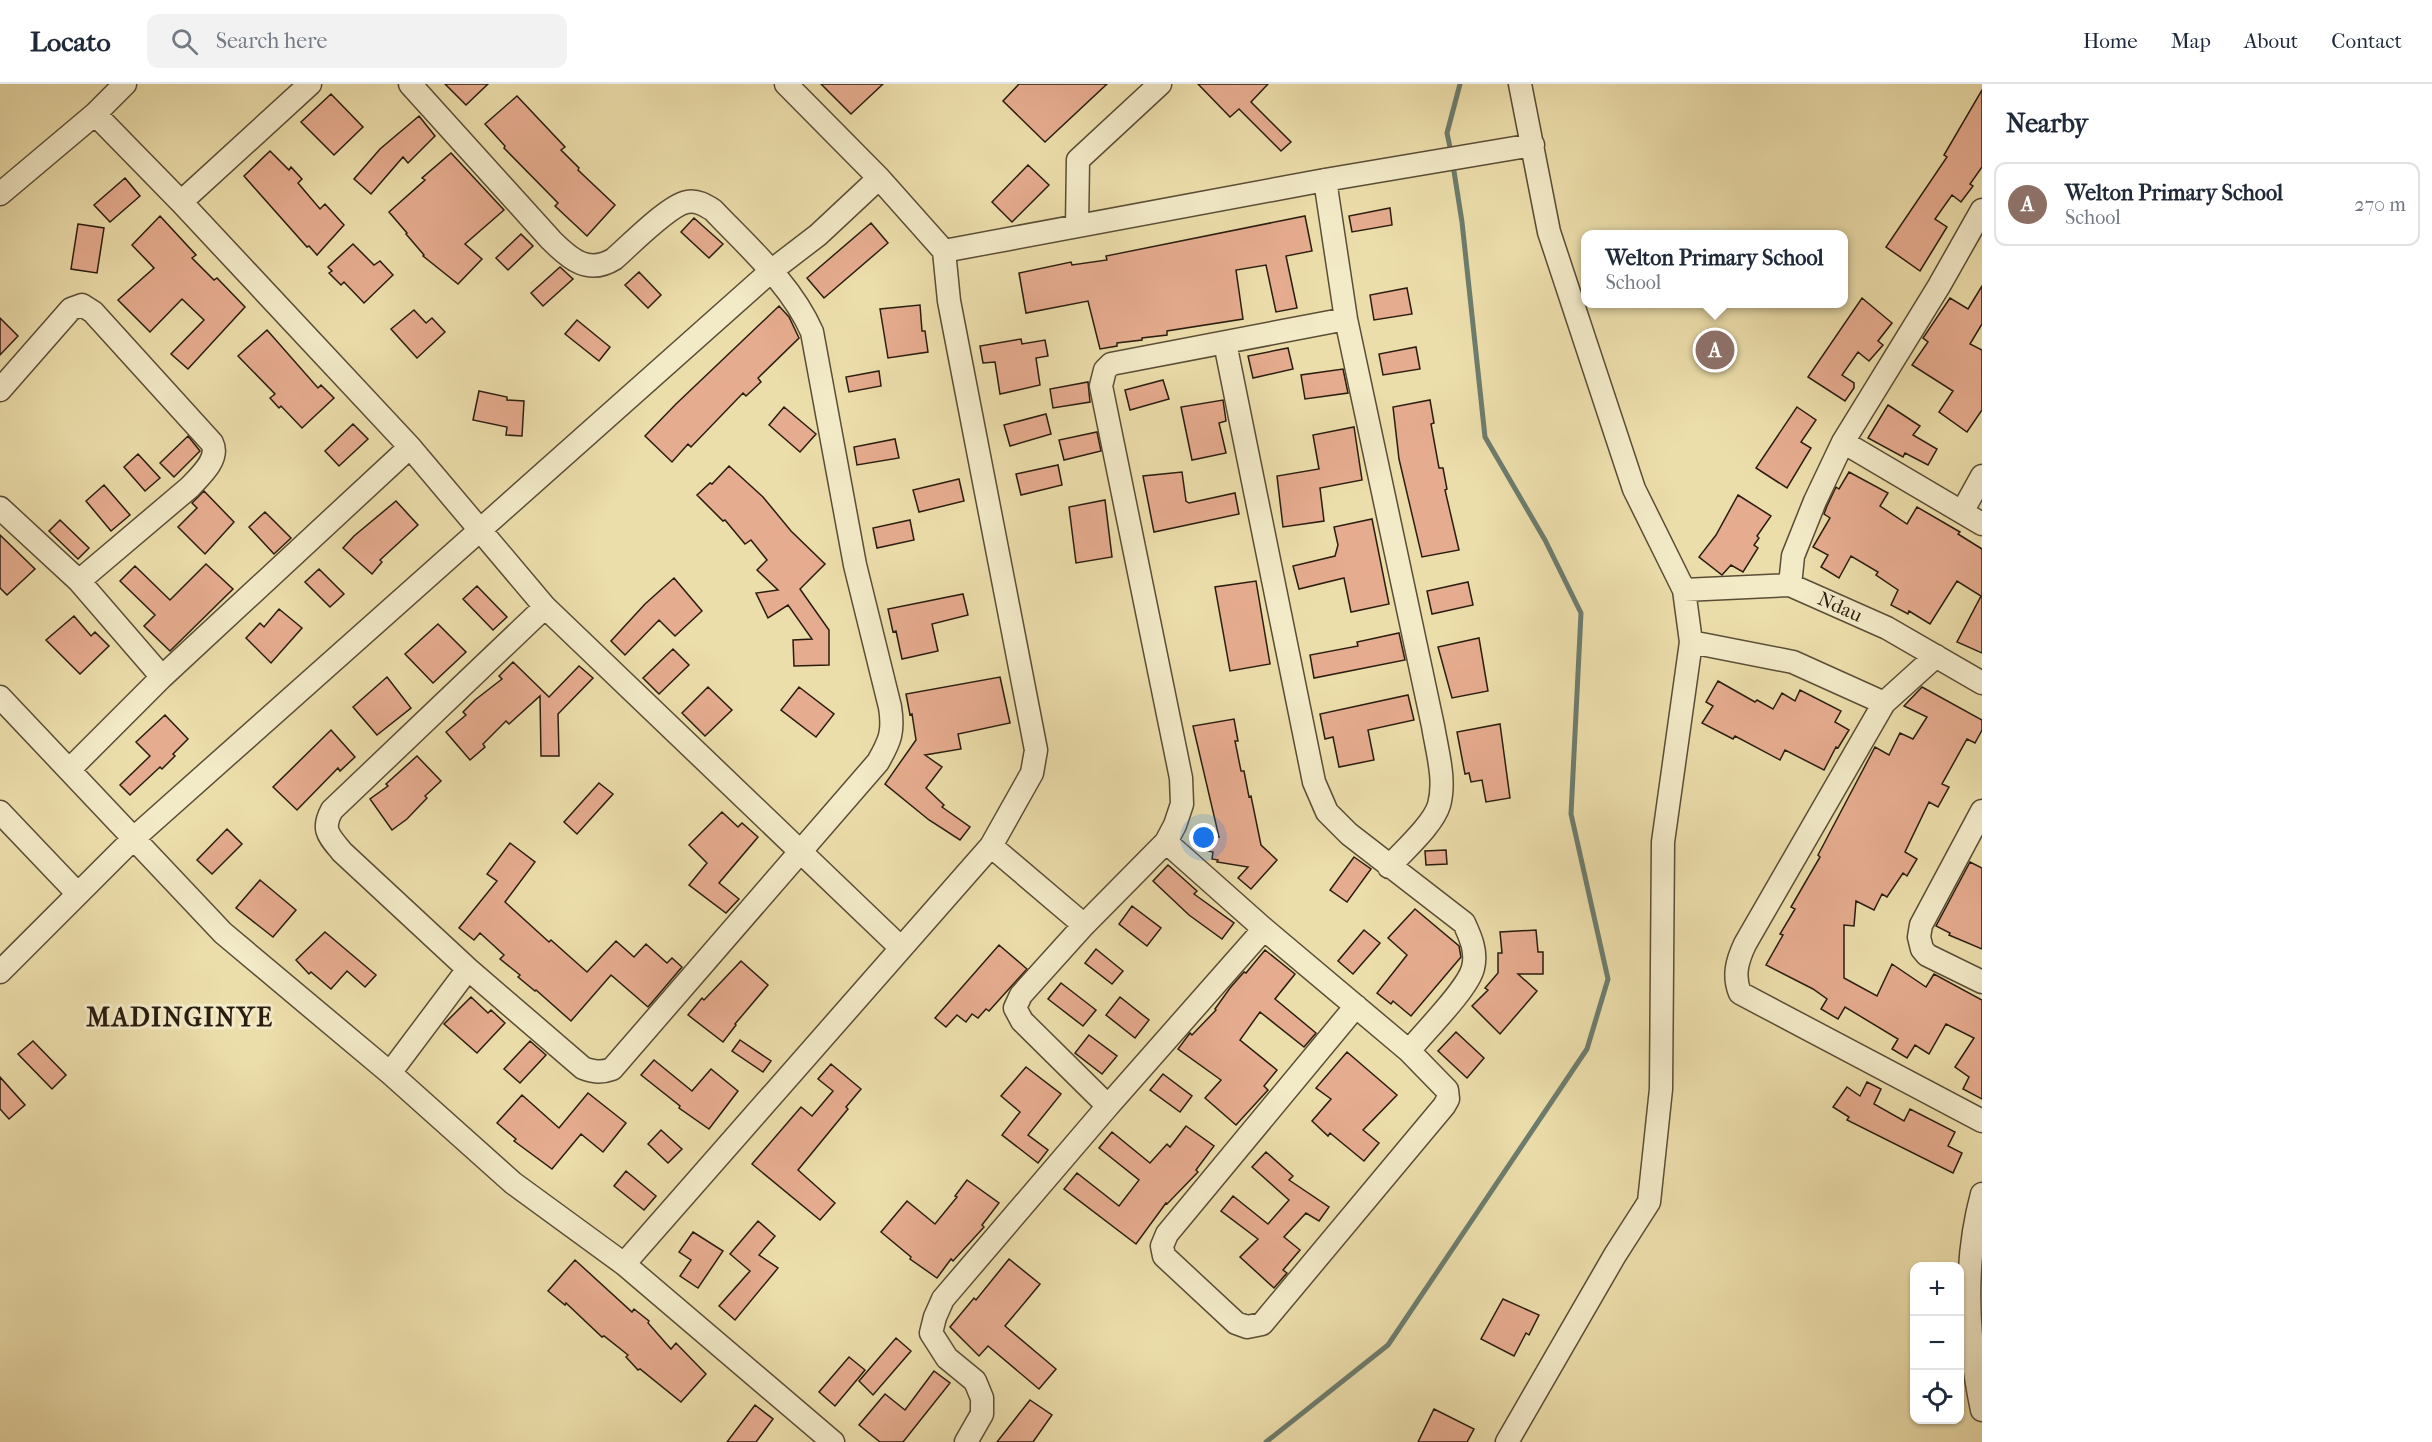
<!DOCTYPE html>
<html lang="en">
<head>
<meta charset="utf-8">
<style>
  :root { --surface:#fff; --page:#f2f2f3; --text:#1f2937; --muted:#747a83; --line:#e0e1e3; --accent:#111827 }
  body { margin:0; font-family:"IM FELL French Canon",serif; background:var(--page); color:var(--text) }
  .controls { position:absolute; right:18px; bottom:18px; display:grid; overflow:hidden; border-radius:12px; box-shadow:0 2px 4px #0004 }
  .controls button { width:54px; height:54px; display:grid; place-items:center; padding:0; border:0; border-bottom:2px solid var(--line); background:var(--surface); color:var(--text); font:30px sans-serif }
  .you { position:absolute; left:1204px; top:754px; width:21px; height:21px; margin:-15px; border:4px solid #fff; border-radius:50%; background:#1a73e8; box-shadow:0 0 0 9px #1a73e833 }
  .badge { display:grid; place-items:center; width:39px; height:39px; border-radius:50%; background:var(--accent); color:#fff; font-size:20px; font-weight:700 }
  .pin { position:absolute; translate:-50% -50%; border:3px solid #fff; box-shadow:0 2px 6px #0006 }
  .popup { position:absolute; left:1581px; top:146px; width:267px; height:78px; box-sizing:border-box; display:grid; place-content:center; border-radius:12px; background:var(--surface); filter:drop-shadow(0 2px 4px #0005); font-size:20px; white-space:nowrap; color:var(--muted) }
  .popup b { font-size:22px; color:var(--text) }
  .popup::after { content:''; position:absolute; left:50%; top:100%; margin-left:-12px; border:12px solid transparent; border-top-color:var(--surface) }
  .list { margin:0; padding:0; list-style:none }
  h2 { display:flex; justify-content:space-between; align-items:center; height:78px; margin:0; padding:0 24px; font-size:26px }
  h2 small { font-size:20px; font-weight:400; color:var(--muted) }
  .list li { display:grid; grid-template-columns:39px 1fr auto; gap:18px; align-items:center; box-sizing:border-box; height:84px; margin:0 12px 12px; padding:0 12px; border:2px solid var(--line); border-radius:12px }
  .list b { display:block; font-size:22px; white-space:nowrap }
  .list p { margin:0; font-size:20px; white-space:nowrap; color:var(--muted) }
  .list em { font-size:20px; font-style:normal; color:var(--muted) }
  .icon { flex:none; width:33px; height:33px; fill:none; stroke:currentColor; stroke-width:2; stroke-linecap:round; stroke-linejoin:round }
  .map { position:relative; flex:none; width:1982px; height:1358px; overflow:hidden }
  header { display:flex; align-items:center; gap:36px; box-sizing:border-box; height:84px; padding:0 30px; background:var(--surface); border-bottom:2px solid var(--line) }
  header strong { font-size:28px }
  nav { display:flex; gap:33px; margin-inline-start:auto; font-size:21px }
  .search { width:420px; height:54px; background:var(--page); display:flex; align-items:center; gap:15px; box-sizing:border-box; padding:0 21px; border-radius:12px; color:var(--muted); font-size:22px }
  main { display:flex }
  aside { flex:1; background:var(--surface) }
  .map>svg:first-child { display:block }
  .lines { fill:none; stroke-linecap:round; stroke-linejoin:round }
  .stream { stroke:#6d7c6d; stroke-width:5 }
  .building { fill:#e6ac8f; stroke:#2a1d0f; stroke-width:1.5 }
  .minor-casing { stroke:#5a4d36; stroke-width:25 }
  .minor { stroke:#f3eac8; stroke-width:22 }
  .labels { text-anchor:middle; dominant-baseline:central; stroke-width:6; stroke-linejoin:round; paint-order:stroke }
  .street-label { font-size:20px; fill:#2a1d0f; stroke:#f3eac8 }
  .district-label { font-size:26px; font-weight:bold; letter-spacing:1.5px; fill:#2a1d0f; stroke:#f3eac8 }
</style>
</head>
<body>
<header>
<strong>Locato</strong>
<div class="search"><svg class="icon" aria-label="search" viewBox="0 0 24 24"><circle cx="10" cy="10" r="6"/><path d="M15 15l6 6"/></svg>Search here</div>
<nav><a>Home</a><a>Map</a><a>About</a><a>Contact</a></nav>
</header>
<main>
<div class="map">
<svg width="1982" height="1358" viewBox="0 0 1982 1358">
  <rect width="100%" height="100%" fill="#ecdeab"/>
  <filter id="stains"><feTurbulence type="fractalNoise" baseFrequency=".00333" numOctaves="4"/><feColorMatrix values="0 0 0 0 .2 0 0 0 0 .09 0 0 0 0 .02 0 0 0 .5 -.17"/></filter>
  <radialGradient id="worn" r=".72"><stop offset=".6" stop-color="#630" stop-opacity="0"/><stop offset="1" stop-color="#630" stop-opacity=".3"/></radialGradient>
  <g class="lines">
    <path class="stream" d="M1451,68L1447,49L1460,0
      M1266,1358L1388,1261L1587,965L1608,895L1571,730L1581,529L1545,456L1485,353L1462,138L1453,81"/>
  </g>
  <path class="building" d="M445,0H488L466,21Z
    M821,0H883L851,30Z
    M1019,0H1107L1045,58L1003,17Z
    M1198,0H1268L1251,18L1291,58L1281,67L1239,25L1230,33Z
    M1982,6V83L1970,100L1973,102L1961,118L1952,111L1935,135L1947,143L1920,187L1886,163L1947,73L1944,71Z
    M331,10L363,43L334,71L301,38Z
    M517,12L565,63L561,66L579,84L578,86L615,121L587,152L555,122L558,119L504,64L505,62L485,40Z
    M419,32L435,52L408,79L403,73L371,110L354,95L380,65Z
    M270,67L289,86L291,83L302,95L298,99L320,125L325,120L344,141L317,171L309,162L307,163L244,92Z
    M451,69L504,126L465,160L482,175L458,200L423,172L424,171L406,150L407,149L389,128L425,96L422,94Z
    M1028,81L1049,101L1012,138L992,118Z
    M125,94L140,112L110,138L94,121Z
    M1390,124L1392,141L1352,148L1349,132Z
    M160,132L196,171L192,174L214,196L217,194L245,223L188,285L171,270L204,236L182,215L150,248L118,216L154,184L132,161Z
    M1305,132L1312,167L1286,172L1297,224L1276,228L1266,181L1236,186L1243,235L1167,247V251L1142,254V256L1117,259V262L1100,265L1088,217L1026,229L1019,189L1071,178L1072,181L1107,176L1106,172Z
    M694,134L723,160L709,174L681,148Z
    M871,139L888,159L824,214L807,194Z
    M78,140L104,144L97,189L71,185Z
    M521,150L533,162L508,186L496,174Z
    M353,160L374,181L380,177L393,191L364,219L344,198L341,201L329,189L332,187L328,183Z
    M560,183L573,195L543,222L531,209Z
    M639,188L661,211L648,224L625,201Z
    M1982,202V240L1970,260L1982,266V326L1967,348L1939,328L1953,307L1912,281L1928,258L1923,254L1950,214L1968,225Z
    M1407,204L1412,230L1374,236L1370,211Z
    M1862,214L1892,239L1878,257L1883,261L1869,277L1858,268L1842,291L1854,299V304L1845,317L1808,293Z
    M920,221L922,247H925L928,268L888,274L880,225Z
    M779,222L789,233L799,254L758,294L761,298L746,312L743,309L691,363L688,360L672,378L645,352L676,320Z
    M414,226L426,239L432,234L445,248L417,274L391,245Z
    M0,234L18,252L0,271Z
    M577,236L610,263L599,277L565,250Z
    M267,246L318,304L321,301L334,314L302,344L281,322L279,324L270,314L275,310L238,272Z
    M1021,255L1022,260L1045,256L1048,272L1036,274L1040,301L1000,310L995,278L983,279L980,262Z
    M1416,263L1420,285L1383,291L1379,270Z
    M1288,264L1293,285L1253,294L1248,272Z
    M1343,285L1348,309L1305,315L1301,291Z
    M879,287L881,302L849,308L846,293Z
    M1163,296L1169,315L1130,326L1125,306Z
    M1088,298L1090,318L1053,324L1050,305Z
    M479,307L507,313V316L524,317L522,352L506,351L507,343L473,336Z
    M1223,316L1226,337L1219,339L1226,369L1192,376L1181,323Z
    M1430,316L1434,339L1431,340L1439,384H1443L1447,405L1445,406L1459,466L1422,473L1399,375L1393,323Z
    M1888,321L1920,342L1913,351L1937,365L1928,381L1905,369L1903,373L1868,354Z
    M784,323L816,350L800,368L769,341Z
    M1797,323L1816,336L1801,358L1811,364L1787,404L1756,384Z
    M1046,330L1051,350L1010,362L1004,341Z
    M353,340L368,355L339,382L325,367Z
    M1354,343L1362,396L1320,404L1324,437L1283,443L1277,392L1319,385L1313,351Z
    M1097,348L1101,367L1064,376L1059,356Z
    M188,352L200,367L174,393L160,379Z
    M895,355L899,374L857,381L854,363Z
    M138,370L160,394L145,407L124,383Z
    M1058,381L1062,401L1021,411L1016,390Z
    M729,382L763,413L791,447L825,480L800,505L829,546V581L794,582L793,556L812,555L788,521L768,534L756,509L778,506L757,486L767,476L751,456L745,460L725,436L723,437L697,411L710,399L712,400Z
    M1182,388L1186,417L1189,419L1235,409L1239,430L1154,448L1143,392Z
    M1849,388L1888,409L1880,422L1907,440L1917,423L1960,448L1958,450L1982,465V569L1957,558L1981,512L1957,497L1930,540L1909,527L1908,530L1891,521L1898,506L1876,491L1878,488L1851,472L1839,494L1821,483L1828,471L1813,463L1830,434L1824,430L1827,422L1836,403L1839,405Z
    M959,395L964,417L919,428L913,406Z
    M104,401L130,431L111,447L86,417Z
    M204,407L234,438L205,470L178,443L197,424L192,419Z
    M1738,411L1771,432L1757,452L1759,454L1754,461L1758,464L1743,488L1731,481L1722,491L1699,473L1716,451Z
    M1105,416L1112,473L1076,479L1069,423Z
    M396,417L418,441L380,476L382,478L372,490L343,464L354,452Z
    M265,428L291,454L274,470L249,443Z
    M1372,435L1389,520L1351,528L1344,494L1299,505L1293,482L1335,472L1338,461L1334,443Z
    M60,436L89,464L78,475L49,447Z
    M910,436L914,456L877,464L873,444Z
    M0,451L35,485L7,511L0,504Z
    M206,480L233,505L170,567L144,542L155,531L120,497L135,482L170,516Z
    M319,485L344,510L330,523L305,498Z
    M674,494L702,527L675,552L659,536L625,571L611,557L645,520Z
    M1256,497L1270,580L1230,587L1215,503Z
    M1468,498L1473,521L1432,530L1427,507Z
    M477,502L507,533L493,546L463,515Z
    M963,510L968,531L932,540L938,567L902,575L896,547L893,548L888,525Z
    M279,525L302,544L271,579L246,554L260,539L264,543Z
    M74,532L91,552L95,548L109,562L80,590L46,556Z
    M438,540L466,568L433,599L405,570Z
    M1399,549L1405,576L1314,594L1310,571L1358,562L1357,558Z
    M1479,554L1488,607L1452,614L1438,563Z
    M673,565L689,581L659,610L643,594Z
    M513,578L549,613L579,582L593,594L558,630L559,672H541L540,612L509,640L506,637L483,660L485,663L470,676L446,648L466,631L463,628L475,616L502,595L499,592Z
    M387,593L411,624L377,651L353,623Z
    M1000,593L1010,639L958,650L961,665L925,671L942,683L926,704L944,721L942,723L970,743L960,756L929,736L885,700L916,656L912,630L910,631L906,610Z
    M1718,597L1755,618L1757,616L1773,625L1782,609L1795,617L1800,606L1841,627L1835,638L1849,646L1838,664L1836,663L1824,686L1785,666L1780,676L1735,652L1733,655L1702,639L1713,622L1706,618Z
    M708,603L732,626L705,652L682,629Z
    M799,603L834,630L816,653L781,626Z
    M1922,603L1982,636V646L1975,659L1967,655L1942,700L1949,703L1938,723L1929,718L1905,768L1917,775L1907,792L1903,789L1887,813L1882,810L1874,826L1856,817L1854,842L1844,841V894L1877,912L1892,880L1926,903L1934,890L1982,916V1015L1963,1005L1969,993L1955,983L1974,954L1946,940L1929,970L1915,961L1907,974L1892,965L1898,955L1845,923L1838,935L1821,925L1827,915L1813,905L1766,881L1783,851L1780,850L1795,825L1791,823L1820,773L1818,771L1875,663L1889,671L1900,649L1913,655L1927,633L1904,622Z
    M1408,611L1414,636L1368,646L1374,676L1339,683L1333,653L1325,655L1320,630Z
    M165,631L188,655L173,670L175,672L162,685L160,683L130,711L120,701L150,672L136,658Z
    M1234,635L1238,657H1235L1241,687H1244L1249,713L1251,712L1261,761L1277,776L1251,805L1238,794L1248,783L1217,778L1218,776L1212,775L1213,768L1203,766L1205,751L1219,753L1193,642Z
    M1500,640L1510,714L1486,718L1482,696L1471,698L1469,689L1465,690L1457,648Z
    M331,646L355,673L340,687L338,684L297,726L273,703Z
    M417,672L441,697L425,712L427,714L407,735L392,746L370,715L388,702L386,700Z
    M599,699L613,710L577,750L564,738Z
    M722,728L738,743L742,739L758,753L719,799L739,815L726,829L689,801L707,779L689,761Z
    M227,745L242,760L212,790L197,776Z
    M510,759L535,778L505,818L549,858L551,856L587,888L616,857L634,873L646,860L667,879L672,874L682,883L648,923L611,891L571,937L536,906L535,907L518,893L520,891L500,875L504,871L480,849L474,856L459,844L497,797L487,790Z
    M1446,766L1447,780L1426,781L1425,767Z
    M1354,773L1371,785L1347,818L1330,806Z
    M1970,778L1982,784V865L1949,851L1950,849L1936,842Z
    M1168,781L1197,807L1194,810L1234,839L1222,855L1189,831L1153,797Z
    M260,796L296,826L273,853L236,824Z
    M1132,822L1161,844L1147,862L1119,840Z
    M1415,825L1459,862L1461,873L1411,932L1393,917L1391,920L1377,909L1407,871L1388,854Z
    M1364,846L1380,859L1353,890L1338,877Z
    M1536,846L1538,868H1543V890H1518L1537,907L1500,950L1472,922L1488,906L1485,904L1498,889V869H1502L1500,848Z
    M325,848L376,891L365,903L347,887L331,905L311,888L309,890L296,876Z
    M999,861L1027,885L989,927L986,925L978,934L972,930L966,938L957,931L946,943L935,934Z
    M1096,865L1123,887L1112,900L1085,879Z
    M1265,866L1295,890L1275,915L1316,949L1304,963L1260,928L1240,956L1277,986L1264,1002L1268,1006L1236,1041L1205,1014L1221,996L1178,965L1190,949L1192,951L1216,926L1215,925L1230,904L1244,888L1246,889Z
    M741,877L768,901L735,940L736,941L723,958L688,931L702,914L704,916Z
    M1061,899L1096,926L1083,942L1048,915Z
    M471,913L488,929L491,926L505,939L477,969L444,940Z
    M1120,913L1149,936L1135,954L1106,931Z
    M1456,948L1484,974L1467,994L1438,967Z
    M1089,951L1117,972L1102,990L1075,969Z
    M740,956L771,977L763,988L732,967Z
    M33,957L66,991L52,1005L18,970Z
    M530,957L546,971L520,999L504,985Z
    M1347,968L1397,1011L1363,1046L1379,1059L1364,1077L1330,1049L1328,1052L1312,1037L1331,1015L1316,1004Z
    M654,976L692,1007L711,985L738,1007L709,1045L679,1024L680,1022L641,991Z
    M831,980L861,1005L846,1023L848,1025L798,1086L835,1119L820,1136L752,1080L801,1023L812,1032L833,1007L818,995Z
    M1026,983L1061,1010L1028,1051L1048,1066L1038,1079L1002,1051L1020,1028L1001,1012Z
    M1163,990L1192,1012L1180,1028L1150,1006Z
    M0,993L25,1021L9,1035L0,1025Z
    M1867,998L1881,1005L1874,1020L1904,1037L1910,1025L1955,1048L1948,1062L1962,1069L1953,1089L1847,1036L1849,1033L1833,1023L1847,1003L1860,1012Z
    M588,1009L626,1039L603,1068L581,1050L552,1085L514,1057L516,1055L497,1039L522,1011L559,1044Z
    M1186,1042L1214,1062L1196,1086L1198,1088L1167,1120L1166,1119L1136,1160L1064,1105L1077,1089L1119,1122L1139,1096L1099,1064L1112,1048L1150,1079L1167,1060L1170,1063Z
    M661,1046L682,1065L668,1079L648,1060Z
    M1266,1068L1293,1092L1289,1096L1329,1123L1319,1137L1306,1129L1284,1153L1300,1166L1283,1186L1287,1189L1274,1204L1240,1173L1258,1155L1221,1127L1233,1112L1268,1140L1289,1116L1252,1083Z
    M626,1087L656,1112L644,1126L614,1102Z
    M967,1096L999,1119L982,1141L984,1143L953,1177L951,1175L937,1194L910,1175L911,1173L881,1148L907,1117L935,1140L957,1113L955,1112Z
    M758,1137L775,1152L759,1171L778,1184L735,1236L719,1222L750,1187L730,1170Z
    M693,1148L723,1167L698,1204L680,1192L691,1176L679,1168Z
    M1009,1175L1040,1200L1005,1242L1056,1285L1039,1305L988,1262L979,1272L950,1243L974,1214L976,1216Z
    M575,1176L632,1228L634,1225L649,1237L648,1239L671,1265L676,1259L706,1290L681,1318L640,1285L638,1286L626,1273L628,1271L604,1252L602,1253L566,1219L565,1221L548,1207Z
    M1503,1215L1539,1231L1529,1251L1526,1249L1514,1272L1481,1255Z
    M896,1254L911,1267L873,1311L859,1297Z
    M849,1273L865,1286L835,1322L819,1308Z
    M934,1287L950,1299L903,1358H880L859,1341L885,1310L905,1326Z
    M1030,1316L1052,1331L1033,1358H997Z
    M755,1321L773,1335L756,1358H727Z
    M1434,1325L1474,1345L1467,1358H1418Z"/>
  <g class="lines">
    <defs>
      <path id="minor" d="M410,0L551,156C570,175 588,191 614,175C629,162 669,121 687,118C697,116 705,121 713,126C748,163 791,200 812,248L855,481L890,623C894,648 890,657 878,678L612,985C601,989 594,988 583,984L468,885L342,768C329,752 321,746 332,726L545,523
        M786,0L879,94L944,167L1325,96L1533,61
        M95,30L181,118L410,363L545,523L900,863
        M1325,96L1346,235L1433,642C1437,667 1446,696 1439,721C1433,741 1403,767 1389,783
        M0,110L95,30L125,0
        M181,118L310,0
        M1077,142L1078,76L1160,0
        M1225,259L1314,698L1327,728L1349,750L1464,839C1471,854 1477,868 1473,884C1468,905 1424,948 1409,967
        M0,306L71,225L82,221L93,228L212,359C220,375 200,392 190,403L79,497
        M1843,358L1982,440
        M0,424L79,497L162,593
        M1962,428L1982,392
        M1790,501L1793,472L1815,417L1843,358L1939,202L1982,126
        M1684,506L1790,501L1887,544L1982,599
        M1691,558L1793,578L1884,619L1745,860C1737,877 1733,892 1740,909L1982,1037
        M0,613L223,849L390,989L513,1099L624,1180L833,1358
        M1884,619L1936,572
        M69,686L162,593L410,363
        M1982,727L1921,841L1919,853L1922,865L1927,871L1982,898
        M0,728L78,810
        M1166,758L1264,845L1409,967L1447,1006L1448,1015L1444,1022L1262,1240L1247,1243L1236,1239L1164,1172L1162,1162L1167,1150L1356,922
        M991,762L1084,841
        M0,888L134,754L771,187L818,151L879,94
        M390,989L468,885
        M1108,1022L1264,845
        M1982,1110C1963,1180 1967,1255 1982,1326
        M624,1180L991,762L1032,689L1036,666L949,217L944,167
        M966,1358L982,1330V1314L975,1297L947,1274L931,1249L935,1233L943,1215L1108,1022L1022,937L1015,924L1021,911L1084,841L1166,758L1175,741L1182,720L1181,694L1101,302L1105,286L1111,280L1346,235
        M1507,1358L1615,1171L1649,1118L1661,1005L1663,758L1691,558L1684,506L1634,405L1549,148L1520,0"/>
    </defs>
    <use href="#minor" class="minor-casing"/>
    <use href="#minor" class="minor"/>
  </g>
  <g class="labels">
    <g class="street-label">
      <text transform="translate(1840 523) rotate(24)">Ndau</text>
    </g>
    <g class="district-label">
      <text x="180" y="933">MADINGINYE</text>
    </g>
  </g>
  <rect width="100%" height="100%" filter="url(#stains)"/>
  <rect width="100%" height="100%" fill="url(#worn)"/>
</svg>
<div class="controls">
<button>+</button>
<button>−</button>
<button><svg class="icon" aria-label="locate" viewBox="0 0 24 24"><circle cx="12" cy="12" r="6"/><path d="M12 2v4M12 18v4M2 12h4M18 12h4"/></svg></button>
</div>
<div class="you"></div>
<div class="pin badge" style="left:1715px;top:266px;background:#8d6e63">A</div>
<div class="popup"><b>Welton Primary School</b>School</div>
</div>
<aside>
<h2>Nearby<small></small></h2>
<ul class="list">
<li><span class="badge" style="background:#8d6e63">A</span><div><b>Welton Primary School</b><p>School</p></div><em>270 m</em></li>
</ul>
</aside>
</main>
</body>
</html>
